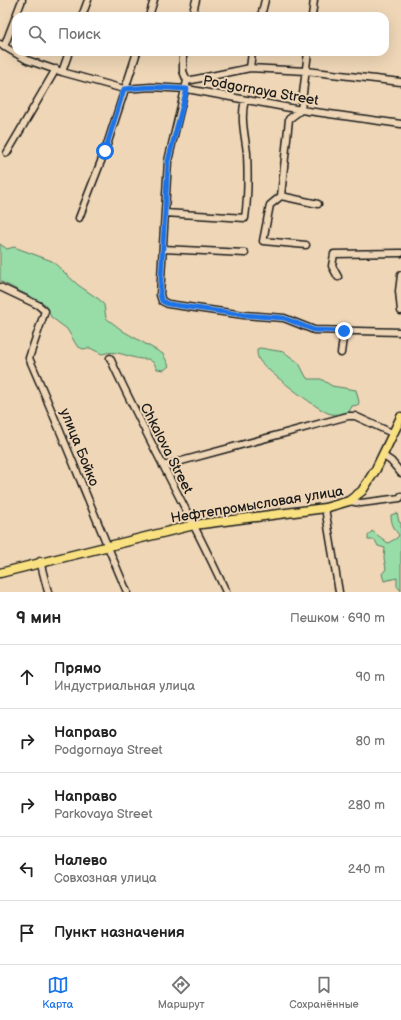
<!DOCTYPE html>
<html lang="ru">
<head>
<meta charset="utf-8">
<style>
  :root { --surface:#fff; --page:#f2f2f2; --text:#222; --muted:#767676; --line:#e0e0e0; --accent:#1a73e8 }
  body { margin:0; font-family:"Balsamiq Sans",sans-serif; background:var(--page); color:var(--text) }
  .stop { position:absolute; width:12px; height:12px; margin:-9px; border:3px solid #1a73e8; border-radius:50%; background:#fff }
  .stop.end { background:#1a73e8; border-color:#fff; box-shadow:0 1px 4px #0008 }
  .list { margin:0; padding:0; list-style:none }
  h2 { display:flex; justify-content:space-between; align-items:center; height:52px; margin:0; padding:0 16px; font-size:17px }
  h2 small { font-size:13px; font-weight:400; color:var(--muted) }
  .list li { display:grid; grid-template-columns:26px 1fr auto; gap:12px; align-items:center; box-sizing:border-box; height:64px; padding:0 16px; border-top:1px solid var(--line) }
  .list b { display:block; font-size:15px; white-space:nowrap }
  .list p { margin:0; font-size:13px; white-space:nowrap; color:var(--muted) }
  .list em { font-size:13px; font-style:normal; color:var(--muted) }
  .icon { flex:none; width:22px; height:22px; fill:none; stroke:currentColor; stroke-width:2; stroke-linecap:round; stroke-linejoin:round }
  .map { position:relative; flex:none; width:401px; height:592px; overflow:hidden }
  .search { position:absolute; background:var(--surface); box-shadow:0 4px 16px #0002; left:12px; right:12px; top:12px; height:44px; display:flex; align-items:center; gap:10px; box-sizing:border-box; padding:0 14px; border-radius:12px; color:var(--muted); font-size:15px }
  .sheet { height:372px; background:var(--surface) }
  nav { display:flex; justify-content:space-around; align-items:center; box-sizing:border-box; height:56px; border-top:1px solid var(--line); background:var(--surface); font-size:11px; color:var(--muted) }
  nav a { display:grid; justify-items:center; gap:2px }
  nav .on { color:var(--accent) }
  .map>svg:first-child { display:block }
  .green { fill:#98dca8; stroke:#5a7c62 }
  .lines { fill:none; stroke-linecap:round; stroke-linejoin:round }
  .minor-casing { stroke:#1c1c1c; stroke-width:9 }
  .major-casing { stroke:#1c1c1c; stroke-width:11 }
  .minor { stroke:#eed6b6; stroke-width:6 }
  .major { stroke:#f9e181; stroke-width:8 }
  .route { stroke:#1a73e8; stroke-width:5 }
  .labels { text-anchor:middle; stroke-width:4; stroke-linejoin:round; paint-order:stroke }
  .street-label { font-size:14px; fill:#1c1c1c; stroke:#eed6b6 }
</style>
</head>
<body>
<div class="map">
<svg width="401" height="592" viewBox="0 0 401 592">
  <rect width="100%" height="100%" fill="#eed6b6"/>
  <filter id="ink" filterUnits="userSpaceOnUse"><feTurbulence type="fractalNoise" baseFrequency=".025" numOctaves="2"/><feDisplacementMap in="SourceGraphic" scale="8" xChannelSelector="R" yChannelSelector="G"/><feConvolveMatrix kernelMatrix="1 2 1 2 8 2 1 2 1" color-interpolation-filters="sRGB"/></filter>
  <g filter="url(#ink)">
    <path class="green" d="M0,244L7,249L14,247L52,261L78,285L100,300L104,305L106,318L123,331L163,354L169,366L164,370L157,369L154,363L148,359C132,361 119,348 102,354L90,348L83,349L77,346L67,329L51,317L45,304L0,281Z
      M260,348L284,352L299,363L306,377L309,379H321L332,386L356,390L359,402L358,405L352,406L349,412C342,413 335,416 328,413C317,409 266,370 260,361C257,357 257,353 257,349Z
      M397,513L399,522L401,523V591L397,586V578L384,581L382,574L386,569L384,558L385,548L378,546L375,540H368V536L372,531L388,543L397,538L399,535C394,529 391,523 391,515Z"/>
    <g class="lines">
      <defs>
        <path id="minor" d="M82,16L88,0
          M149,16L154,0
          M192,16L196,0
          M261,16L265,0
          M312,16L314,0
          M0,44L27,60L62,72L124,89L151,87L187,89L301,110L401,124
          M4,47L22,0
          M183,52V71L187,81L168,161L160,295L162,301L168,304L244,315L284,318L314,330L401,332
          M308,52L301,110L289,119L281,196L318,204
          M250,68L252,52
          M62,72L69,52
          M187,81L250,68L306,71L401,82
          M7,153L56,69
          M281,196L270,205L263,241L306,245
          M165,213L245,218C248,197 248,174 247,153C245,135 240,118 245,100
          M79,218L105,151L137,52
          M163,249L245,253
          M401,275L399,291L401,311
          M338,277L332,266L334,254L401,253
          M0,287L38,305L45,311L29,358C63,436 94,515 127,592
          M341,353L344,331
          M110,358C146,437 190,513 226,592
          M382,455L391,461L401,473
          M163,466L348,416H355L392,433
          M349,501L361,503L400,498L401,496
          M325,508L339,592
          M40,561L48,592"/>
        <path id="major" d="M0,573L194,525L325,508L349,501L362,491L376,469L401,417"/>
      </defs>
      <use href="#minor" class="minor-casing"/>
      <use href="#major" class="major-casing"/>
      <use href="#minor" class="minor"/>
      <use href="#major" class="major"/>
    </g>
  </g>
  <g class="lines" filter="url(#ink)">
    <path class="route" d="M105,151L124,89L151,87L187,89L168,161L160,295L162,301L168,304L244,315L284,318L314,330L344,331"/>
  </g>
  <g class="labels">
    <g class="street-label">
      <text transform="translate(261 90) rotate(10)" y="5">Podgornaya Street</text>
      <text transform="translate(80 447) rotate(68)" y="5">улица Бойко</text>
      <text transform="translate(167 448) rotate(63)" y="5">Chkalova Street</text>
      <text transform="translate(257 504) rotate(-9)" y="5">Нефтепромысловая улица</text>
    </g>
  </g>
</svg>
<div class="stop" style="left:105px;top:151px"></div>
<div class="stop end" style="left:344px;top:331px"></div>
<div class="search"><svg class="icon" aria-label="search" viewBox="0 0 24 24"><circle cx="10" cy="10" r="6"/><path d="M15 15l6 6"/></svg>Поиск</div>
</div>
<section class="sheet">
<h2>9 мин<small>Пешком · 690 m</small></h2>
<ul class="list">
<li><svg class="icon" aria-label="ahead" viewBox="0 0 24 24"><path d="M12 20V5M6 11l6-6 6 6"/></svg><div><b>Прямо</b><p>Индустриальная улица</p></div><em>90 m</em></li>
<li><svg class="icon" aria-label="right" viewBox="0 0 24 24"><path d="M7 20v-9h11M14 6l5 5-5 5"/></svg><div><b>Направо</b><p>Podgornaya Street</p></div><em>80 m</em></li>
<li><svg class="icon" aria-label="right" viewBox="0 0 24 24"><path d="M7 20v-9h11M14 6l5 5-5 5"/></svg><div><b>Направо</b><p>Parkovaya Street</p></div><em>280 m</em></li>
<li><svg class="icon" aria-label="left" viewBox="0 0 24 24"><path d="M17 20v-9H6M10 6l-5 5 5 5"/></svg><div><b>Налево</b><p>Совхозная улица</p></div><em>240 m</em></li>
<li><svg class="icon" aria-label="arrive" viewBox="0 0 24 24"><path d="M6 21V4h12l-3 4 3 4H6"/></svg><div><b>Пункт назначения</b></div></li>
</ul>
</section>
<nav>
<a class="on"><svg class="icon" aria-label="map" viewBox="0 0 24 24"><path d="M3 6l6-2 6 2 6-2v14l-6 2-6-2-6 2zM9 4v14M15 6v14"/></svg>Карта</a>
<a><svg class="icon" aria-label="directions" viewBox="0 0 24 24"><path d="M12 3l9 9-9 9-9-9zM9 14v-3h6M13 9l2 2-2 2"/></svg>Маршрут</a>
<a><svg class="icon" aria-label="saved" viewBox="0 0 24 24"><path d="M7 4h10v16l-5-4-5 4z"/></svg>Сохранённые</a>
</nav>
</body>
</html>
